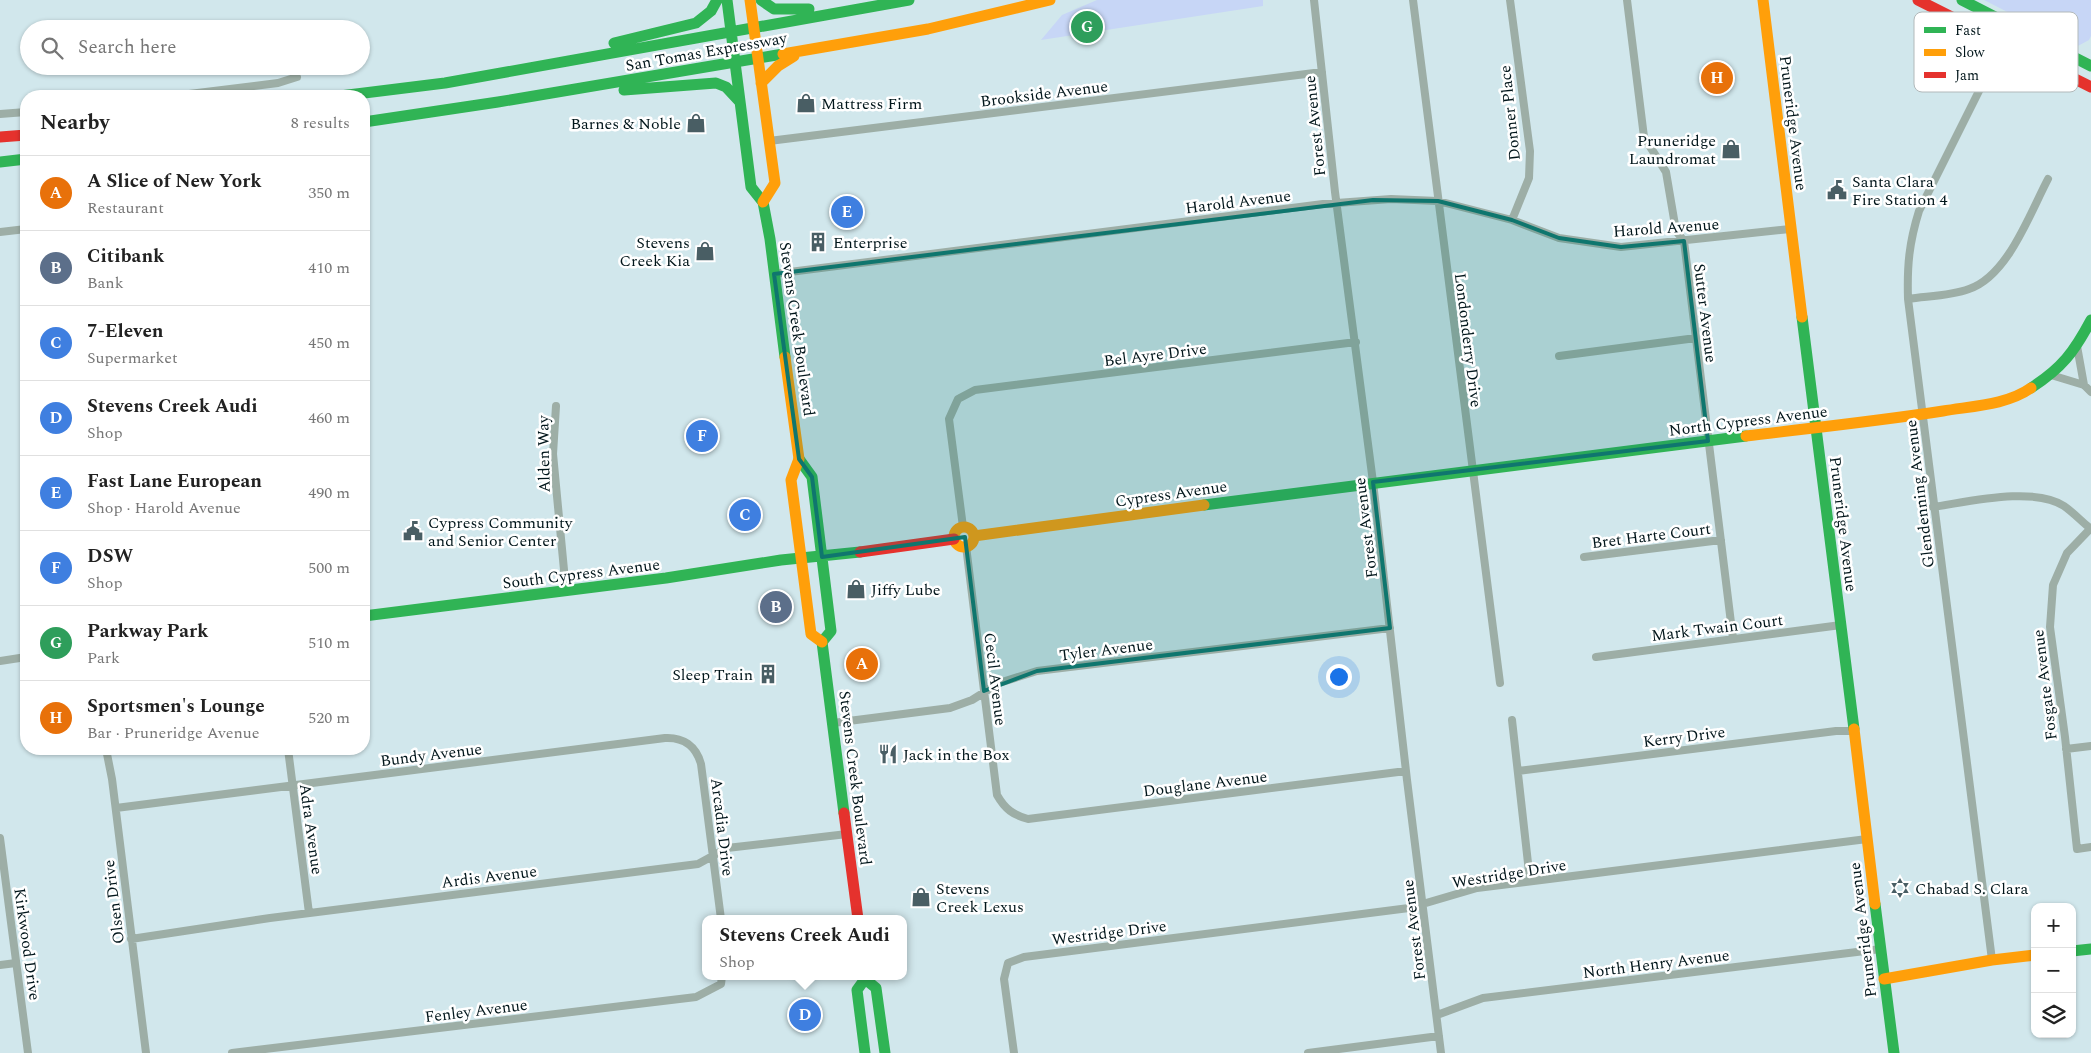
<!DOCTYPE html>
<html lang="en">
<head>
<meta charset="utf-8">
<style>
  :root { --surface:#fff; --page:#f6f6f6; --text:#222; --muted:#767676; --line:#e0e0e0; --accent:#b45309 }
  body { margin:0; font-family:Spectral,serif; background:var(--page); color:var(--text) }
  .controls { position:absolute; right:15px; bottom:15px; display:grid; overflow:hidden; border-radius:10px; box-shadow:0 1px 4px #0004 }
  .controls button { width:45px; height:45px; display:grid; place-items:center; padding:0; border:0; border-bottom:1px solid var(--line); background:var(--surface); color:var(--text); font:25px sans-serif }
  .you { position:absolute; left:1338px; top:676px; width:18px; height:18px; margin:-12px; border:4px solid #fff; border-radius:50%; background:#1a73e8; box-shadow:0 0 0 8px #1a73e833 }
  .badge { display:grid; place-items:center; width:32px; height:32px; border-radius:50%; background:var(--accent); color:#fff; font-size:16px; font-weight:700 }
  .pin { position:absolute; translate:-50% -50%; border:2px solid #fff; box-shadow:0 1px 5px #0006 }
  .popup { position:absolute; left:702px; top:915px; width:205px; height:65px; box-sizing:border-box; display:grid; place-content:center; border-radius:10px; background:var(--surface); filter:drop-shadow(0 1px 4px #0005); font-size:16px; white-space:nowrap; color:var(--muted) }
  .popup b { font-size:19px; color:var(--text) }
  .popup::after { content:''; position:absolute; left:50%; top:100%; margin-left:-10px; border:10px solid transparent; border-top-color:var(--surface) }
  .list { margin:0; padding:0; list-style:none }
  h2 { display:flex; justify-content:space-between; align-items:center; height:65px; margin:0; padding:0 20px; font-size:21px }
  h2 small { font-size:16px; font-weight:400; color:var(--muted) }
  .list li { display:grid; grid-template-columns:32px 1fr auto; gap:15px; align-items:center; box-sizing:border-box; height:75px; padding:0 20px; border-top:1px solid var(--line) }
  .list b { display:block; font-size:19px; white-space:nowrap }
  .list p { margin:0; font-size:16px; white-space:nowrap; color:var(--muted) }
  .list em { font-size:16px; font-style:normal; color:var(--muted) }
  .icon { flex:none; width:28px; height:28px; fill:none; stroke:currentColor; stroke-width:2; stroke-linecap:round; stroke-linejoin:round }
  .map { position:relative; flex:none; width:2091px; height:1053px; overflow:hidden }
  .search { position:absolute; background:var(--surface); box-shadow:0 1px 4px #0004; left:20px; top:20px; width:350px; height:55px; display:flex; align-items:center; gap:12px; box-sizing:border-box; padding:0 18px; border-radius:28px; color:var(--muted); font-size:19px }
  .panel { position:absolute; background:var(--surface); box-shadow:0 1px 4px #0004; left:20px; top:90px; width:350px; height:665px; border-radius:20px }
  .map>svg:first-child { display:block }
  .green { fill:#c7d6f6 }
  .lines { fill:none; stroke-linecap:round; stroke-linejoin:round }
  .street { stroke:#9daea6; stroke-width:8 }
  .fast { stroke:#30b455; stroke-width:11 }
  .slow { stroke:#ff9f0a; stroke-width:11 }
  .jam { stroke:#e5322d; stroke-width:11 }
  .marked { fill:#0f766e; fill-opacity:0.2; stroke:#0f766e; stroke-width:4; stroke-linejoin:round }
  .labels { text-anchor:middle; stroke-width:5; stroke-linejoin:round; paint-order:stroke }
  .street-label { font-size:16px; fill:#00151a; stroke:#fff }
  .poi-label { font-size:16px; fill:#00151a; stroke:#fff; text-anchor:start }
  .key { fill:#fff; stroke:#b2b9ba; stroke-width:1 }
  .key-label { font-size:14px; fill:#00151a }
</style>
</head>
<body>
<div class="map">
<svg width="2091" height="1053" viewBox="0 0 2091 1053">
  <rect width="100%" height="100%" fill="#d1e7ec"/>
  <path class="green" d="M1097,0H1263V6L1041,40L1062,15Z
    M1984,0H2091V36L2089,40L2076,47Z"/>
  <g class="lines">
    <path class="street" d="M1314,0L1335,192L1373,482L1407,780L1441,1053
      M1413,0L1500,683
      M1510,0L1530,151L1529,178L1512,220
      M1627,0L1644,137L1666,172L1676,231L1684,241L1733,639
      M173,96L278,83L297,77
      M0,114L26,112
      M769,141L1322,72
      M0,232L26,229
      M774,274L1323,204L1391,199L1438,201L1512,220L1559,238L1621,247L1790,229
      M1908,299C1928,296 1950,296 1969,289C2008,276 2030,213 2048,179
      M2077,346L2084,385
      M1559,356L1696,338
      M2051,375L2084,385L2091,392
      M556,406L553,454L566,591
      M1933,507C1968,502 2034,486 2064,506C2074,513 2082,522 2091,529
      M963,527L949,419L958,399L975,390L1356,342
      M2090,529L2067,553L2053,585L2050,627L2065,737L2077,849L2091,847
      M966,546L997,795C1005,809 1013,815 1028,819L1406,771
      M1584,557L1721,540
      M1596,657L1841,625
      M0,661L26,657
      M1512,720L1530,881
      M833,723L950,708L972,700L999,683L1037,671L1390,628
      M106,749L112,779L146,1053
      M288,749L309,913
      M2066,749L2091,746
      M1518,771L1836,731H1853
      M116,808L665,738C683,737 696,746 701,764L721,919
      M0,838L28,1053
      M131,939L270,918L698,864L727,848L847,834
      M1992,960L1908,299C1907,266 1909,243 1919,211L2003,43
      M0,965L16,963
      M1437,1015L1483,998L1881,949
      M232,1053L696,997L721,984L722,976
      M1014,1053L1004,979L1008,963L1024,957L1409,908L1477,888L1867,839
      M1308,1053L1439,1036"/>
    <path class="fast" d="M727,0L751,187L763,202L770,239L785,357
      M761,0L774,9H809
      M1962,0L2091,66
      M614,43L696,23L711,11L717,0
      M624,90L716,83L726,87L740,102
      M340,96L445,83L909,0
      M364,122L498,102L783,54
      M0,162L26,159
      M1802,317L1854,729
      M2031,388C2062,368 2074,352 2091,320
      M799,459L812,477L831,631L822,642L844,813
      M1204,505L1746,436
      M364,616L666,578L781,560L860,552
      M1875,904L1894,1053
      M2072,951L2091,949
      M865,976V979L876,988L885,1053
      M865,979L857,990L865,1053"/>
    <path class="slow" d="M750,0L775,183L763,202
      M1763,0L1802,317
      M783,54L928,29L1050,0
      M761,83L778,66L794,56
      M785,357L799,459L791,480L811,634L822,642
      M1746,436C1812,428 1878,421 1943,411C1972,406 2007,405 2031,388
      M954 537a10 10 0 1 1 20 0a10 10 0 1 1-20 0Z
      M974,536L1204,505
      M1854,729L1875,904
      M1884,979L1992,960L2035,955"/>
    <path class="jam" d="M1918,0L2091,87
      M0,137L26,135
      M860,552L954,539
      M844,813L858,919"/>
  </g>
  <path class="marked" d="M1373,200L1438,201L1512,220L1559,238L1621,247L1684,241L1708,441L1373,482L1390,628L1037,671L984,691L965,537L822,557L812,477L799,459L774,274Z"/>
  <defs>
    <symbol id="shop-bare" viewBox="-9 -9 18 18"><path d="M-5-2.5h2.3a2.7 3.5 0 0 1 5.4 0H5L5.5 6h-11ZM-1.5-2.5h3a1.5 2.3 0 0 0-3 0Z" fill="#495e64" stroke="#fff" stroke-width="2.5" paint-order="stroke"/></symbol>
    <symbol id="civic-bare" viewBox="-9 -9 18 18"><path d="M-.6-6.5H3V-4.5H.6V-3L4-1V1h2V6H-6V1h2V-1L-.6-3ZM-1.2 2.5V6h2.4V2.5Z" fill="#495e64" stroke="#fff" stroke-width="2.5" paint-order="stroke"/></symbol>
    <symbol id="building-bare" viewBox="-9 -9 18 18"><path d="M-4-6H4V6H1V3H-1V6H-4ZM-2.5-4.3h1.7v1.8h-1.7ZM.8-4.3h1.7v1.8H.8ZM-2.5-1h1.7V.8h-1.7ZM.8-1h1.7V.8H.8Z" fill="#495e64" stroke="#fff" stroke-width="2.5" paint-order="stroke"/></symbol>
    <symbol id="restaurant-bare" viewBox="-9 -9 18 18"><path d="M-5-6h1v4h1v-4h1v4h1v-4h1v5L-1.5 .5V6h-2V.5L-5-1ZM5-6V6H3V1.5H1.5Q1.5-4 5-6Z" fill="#495e64" stroke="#fff" stroke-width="2.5" paint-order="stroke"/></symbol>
    <symbol id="synagogue-bare" viewBox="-9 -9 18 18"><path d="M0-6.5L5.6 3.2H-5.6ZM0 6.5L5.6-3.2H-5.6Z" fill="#495e64" stroke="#fff" stroke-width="2.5" paint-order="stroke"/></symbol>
  </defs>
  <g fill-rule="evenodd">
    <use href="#shop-bare" x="792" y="89" width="28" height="28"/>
    <use href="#shop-bare" x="682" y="109" width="28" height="28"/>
    <use href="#shop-bare" x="1717" y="135" width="28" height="28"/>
    <use href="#civic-bare" x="1823" y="176" width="28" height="28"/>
    <use href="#building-bare" x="804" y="228" width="28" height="28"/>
    <use href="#shop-bare" x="691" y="237" width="28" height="28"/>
    <use href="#civic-bare" x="399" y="517" width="28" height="28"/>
    <use href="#shop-bare" x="842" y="575" width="28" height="28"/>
    <use href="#building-bare" x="754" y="660" width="28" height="28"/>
    <use href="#restaurant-bare" x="874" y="740" width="28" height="28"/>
    <use href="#synagogue-bare" x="1886" y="874" width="28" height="28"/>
    <use href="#shop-bare" x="907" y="883" width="28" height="28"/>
  </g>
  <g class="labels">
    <g class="street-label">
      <text transform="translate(706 51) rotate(-10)" y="6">San Tomas Expressway</text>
      <text transform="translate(1044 93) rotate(-7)" y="6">Brookside Avenue</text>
      <text transform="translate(1509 113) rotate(-96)" y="6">Donner Place</text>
      <text transform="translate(1794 123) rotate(83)" y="6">Pruneridge Avenue</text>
      <text transform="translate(1314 126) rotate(-96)" y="6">Forest Avenue</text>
      <text transform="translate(1238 201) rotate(-7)" y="6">Harold Avenue</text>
      <text transform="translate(1666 227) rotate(-4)" y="6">Harold Avenue</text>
      <text transform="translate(1706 313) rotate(83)" y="6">Sutter Avenue</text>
      <text transform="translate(798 329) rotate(82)" y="6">Stevens Creek Boulevard</text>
      <text transform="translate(1469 340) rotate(83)" y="6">Londonderry Drive</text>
      <text transform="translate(1155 354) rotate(-7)" y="6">Bel Ayre Drive</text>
      <text transform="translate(1748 420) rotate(-7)" y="6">North Cypress Avenue</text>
      <text transform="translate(543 454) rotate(-91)" y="6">Alden Way</text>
      <text transform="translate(1171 493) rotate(-8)" y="6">Cypress Avenue</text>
      <text transform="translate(1919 494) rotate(-97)" y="6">Glendenning Avenue</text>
      <text transform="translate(1844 524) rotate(83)" y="6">Pruneridge Avenue</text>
      <text transform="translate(1365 528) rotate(-97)" y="6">Forest Avenue</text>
      <text transform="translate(1651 535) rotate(-7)" y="6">Bret Harte Court</text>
      <text transform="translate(581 573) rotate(-7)" y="6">South Cypress Avenue</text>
      <text transform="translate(1717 627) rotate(-7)" y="6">Mark Twain Court</text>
      <text transform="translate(1106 649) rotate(-7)" y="6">Tyler Avenue</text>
      <text transform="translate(996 679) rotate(83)" y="6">Cecil Avenue</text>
      <text transform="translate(2044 685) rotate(-97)" y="6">Fosgate Avenue</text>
      <text transform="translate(1684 736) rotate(-7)" y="6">Kerry Drive</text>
      <text transform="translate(431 754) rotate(-7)" y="6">Bundy Avenue</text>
      <text transform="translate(856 778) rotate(83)" y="6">Stevens Creek Boulevard</text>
      <text transform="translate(1205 783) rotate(-7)" y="6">Douglane Avenue</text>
      <text transform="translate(723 827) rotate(83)" y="6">Arcadia Drive</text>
      <text transform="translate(312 829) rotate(82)" y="6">Adra Avenue</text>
      <text transform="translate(1509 873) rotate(-9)" y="6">Westridge Drive</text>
      <text transform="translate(489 876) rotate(-7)" y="6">Ardis Avenue</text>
      <text transform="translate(113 902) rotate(-97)" y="6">Olsen Drive</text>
      <text transform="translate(1413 930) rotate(-97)" y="6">Forest Avenue</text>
      <text transform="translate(1862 930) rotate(-97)" y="6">Pruneridge Avenue</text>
      <text transform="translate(1109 932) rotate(-7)" y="6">Westridge Drive</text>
      <text transform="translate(28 944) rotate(82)" y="6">Kirkwood Drive</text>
      <text transform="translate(1656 963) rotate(-7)" y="6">North Henry Avenue</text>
      <text transform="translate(476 1010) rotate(-7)" y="6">Fenley Avenue</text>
    </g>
    <g class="poi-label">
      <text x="821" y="109">Mattress Firm</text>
      <text x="681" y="129" text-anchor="end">Barnes &amp; Noble</text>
      <text x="1716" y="146" text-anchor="end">Pruneridge<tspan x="1716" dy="18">Laundromat</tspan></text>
      <text x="1852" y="187">Santa Clara<tspan x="1852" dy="18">Fire Station 4</tspan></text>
      <text x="690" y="248" text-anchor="end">Stevens<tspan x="690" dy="18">Creek Kia</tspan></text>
      <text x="833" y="248">Enterprise</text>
      <text x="428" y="528">Cypress Community<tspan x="428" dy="18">and Senior Center</tspan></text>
      <text x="871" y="595">Jiffy Lube</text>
      <text x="753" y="680" text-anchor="end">Sleep Train</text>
      <text x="903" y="760">Jack in the Box</text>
      <text x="936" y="894">Stevens<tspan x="936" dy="18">Creek Lexus</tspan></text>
      <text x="1915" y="894">Chabad S. Clara</text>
    </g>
  </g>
  <rect x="1914" y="12" width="164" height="80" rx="8" class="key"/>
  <rect x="1924" y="27" width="22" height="6" fill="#30b455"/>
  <rect x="1924" y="49" width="22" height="7" fill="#ff9f0a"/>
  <rect x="1924" y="72" width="22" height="6" fill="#e5322d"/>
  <g class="key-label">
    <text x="1955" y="35">Fast</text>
    <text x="1955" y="57">Slow</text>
    <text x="1955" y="80">Jam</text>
  </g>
</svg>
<div class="controls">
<button>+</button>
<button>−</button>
<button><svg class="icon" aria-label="layers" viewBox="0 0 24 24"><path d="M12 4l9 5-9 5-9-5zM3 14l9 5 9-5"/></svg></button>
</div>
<div class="you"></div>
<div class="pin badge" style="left:862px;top:664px;background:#e8710a">A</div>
<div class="pin badge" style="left:776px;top:607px;background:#5c6f8a">B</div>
<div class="pin badge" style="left:745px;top:515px;background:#3f7fe0">C</div>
<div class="pin badge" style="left:805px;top:1015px;background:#3f7fe0">D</div>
<div class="popup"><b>Stevens Creek Audi</b>Shop</div>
<div class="pin badge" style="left:847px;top:212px;background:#3f7fe0">E</div>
<div class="pin badge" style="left:702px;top:436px;background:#3f7fe0">F</div>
<div class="pin badge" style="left:1087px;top:27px;background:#2e9e5b">G</div>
<div class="pin badge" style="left:1717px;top:78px;background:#e8710a">H</div>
<div class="search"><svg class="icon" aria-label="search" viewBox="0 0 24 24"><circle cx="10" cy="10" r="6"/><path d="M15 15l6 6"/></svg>Search here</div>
<section class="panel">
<h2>Nearby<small>8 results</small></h2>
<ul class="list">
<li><span class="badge" style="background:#e8710a">A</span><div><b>A Slice of New York</b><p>Restaurant</p></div><em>350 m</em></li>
<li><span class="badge" style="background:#5c6f8a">B</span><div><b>Citibank</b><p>Bank</p></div><em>410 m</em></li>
<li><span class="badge" style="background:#3f7fe0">C</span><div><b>7-Eleven</b><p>Supermarket</p></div><em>450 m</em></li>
<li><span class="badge" style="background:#3f7fe0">D</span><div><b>Stevens Creek Audi</b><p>Shop</p></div><em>460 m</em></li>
<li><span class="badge" style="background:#3f7fe0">E</span><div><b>Fast Lane European</b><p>Shop · Harold Avenue</p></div><em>490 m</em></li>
<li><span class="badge" style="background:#3f7fe0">F</span><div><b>DSW</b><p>Shop</p></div><em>500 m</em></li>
<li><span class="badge" style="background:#2e9e5b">G</span><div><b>Parkway Park</b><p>Park</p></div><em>510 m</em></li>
<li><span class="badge" style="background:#e8710a">H</span><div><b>Sportsmen's Lounge</b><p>Bar · Pruneridge Avenue</p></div><em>520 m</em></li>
</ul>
</section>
</div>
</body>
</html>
